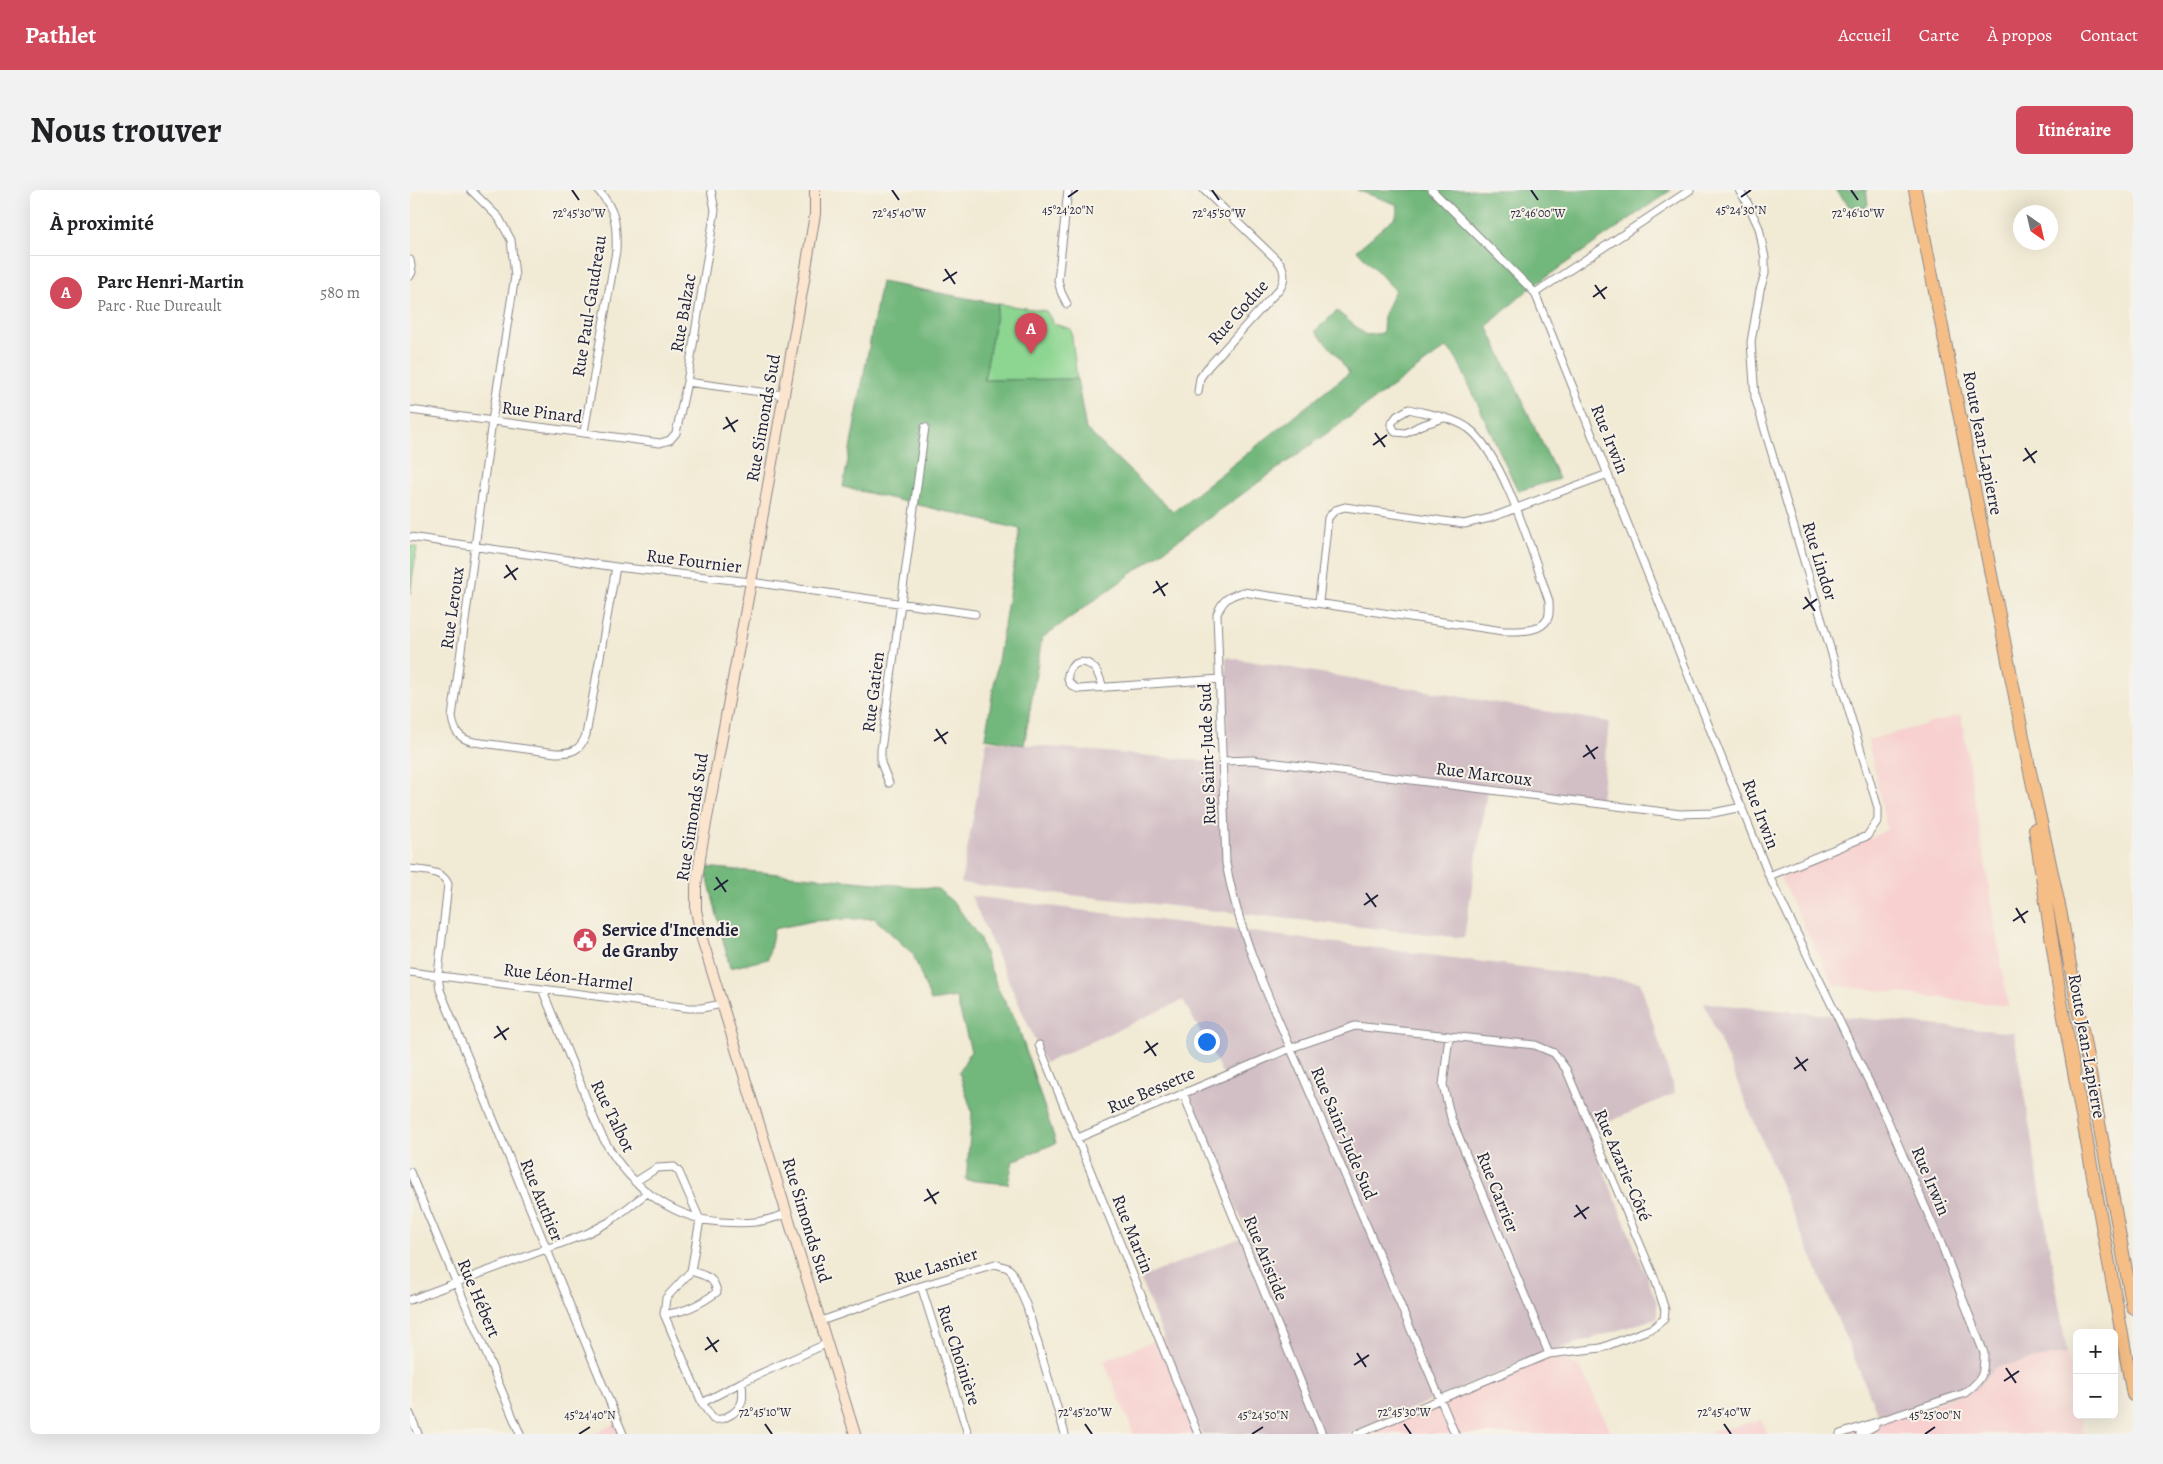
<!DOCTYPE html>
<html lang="fr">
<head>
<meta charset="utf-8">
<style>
  :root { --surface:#fff; --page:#f2f2f2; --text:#202124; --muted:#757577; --line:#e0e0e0; --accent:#d1495b }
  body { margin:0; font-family:Alegreya,serif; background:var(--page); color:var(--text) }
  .controls { position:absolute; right:15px; bottom:15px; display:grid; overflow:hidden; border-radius:8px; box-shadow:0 5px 20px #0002 }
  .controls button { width:45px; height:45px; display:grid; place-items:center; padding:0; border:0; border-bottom:1px solid var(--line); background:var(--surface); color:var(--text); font:25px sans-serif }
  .compass { position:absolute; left:1603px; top:15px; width:45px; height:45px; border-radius:50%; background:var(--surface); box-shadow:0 5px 20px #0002; rotate:146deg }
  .you { position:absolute; left:796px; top:851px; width:18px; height:18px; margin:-12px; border:4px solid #fff; border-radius:50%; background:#1a73e8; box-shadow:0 0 0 8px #1a73e833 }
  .badge { display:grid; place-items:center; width:32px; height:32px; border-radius:50%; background:var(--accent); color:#fff; font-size:16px; font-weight:700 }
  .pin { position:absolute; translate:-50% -41px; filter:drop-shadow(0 1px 2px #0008) }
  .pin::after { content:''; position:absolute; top:26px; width:18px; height:15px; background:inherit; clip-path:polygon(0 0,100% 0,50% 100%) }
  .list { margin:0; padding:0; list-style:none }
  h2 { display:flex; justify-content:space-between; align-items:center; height:65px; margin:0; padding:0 20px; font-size:21px }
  h2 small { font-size:16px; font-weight:400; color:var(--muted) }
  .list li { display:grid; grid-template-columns:32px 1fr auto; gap:15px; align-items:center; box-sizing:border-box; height:75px; padding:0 20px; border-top:1px solid var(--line) }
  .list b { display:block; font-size:19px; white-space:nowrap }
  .list p { margin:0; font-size:16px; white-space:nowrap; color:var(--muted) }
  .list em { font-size:16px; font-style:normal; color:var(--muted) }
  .map { position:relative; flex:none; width:1723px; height:1244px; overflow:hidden; border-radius:8px }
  header { display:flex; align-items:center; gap:30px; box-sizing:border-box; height:70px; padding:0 25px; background:var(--accent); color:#fff }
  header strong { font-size:24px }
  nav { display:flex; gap:28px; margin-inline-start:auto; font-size:18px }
  .intro { display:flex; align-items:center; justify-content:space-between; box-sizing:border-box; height:120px; padding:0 30px }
  h1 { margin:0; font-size:35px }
  .button { padding:12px 22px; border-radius:8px; background:var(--accent); color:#fff; font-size:18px; font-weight:700 }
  main { display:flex; gap:30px; padding:0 30px }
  aside { flex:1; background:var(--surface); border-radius:8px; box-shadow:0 5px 20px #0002 }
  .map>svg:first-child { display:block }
  .built { fill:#f7d0cf }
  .industrial { fill:#d2bec5 }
  .green { fill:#8dd691; stroke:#587c66 }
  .forest { fill:#72b77b; stroke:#4a6c5b }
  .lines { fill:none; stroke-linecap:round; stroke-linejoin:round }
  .street-casing { stroke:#8a8688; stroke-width:9 }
  .secondary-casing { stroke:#8a8688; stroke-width:12 }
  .highway-casing { stroke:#8a8688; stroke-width:14 }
  .street { stroke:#fff; stroke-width:7 }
  .secondary { stroke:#fbe5cf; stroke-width:10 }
  .highway { stroke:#f6be87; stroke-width:12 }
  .ticks { fill:none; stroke:#22223b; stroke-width:2 }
  .labels { text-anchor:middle; stroke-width:4; stroke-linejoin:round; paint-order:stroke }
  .street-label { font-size:18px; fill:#22223b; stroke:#f7f3e8 }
  .poi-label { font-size:18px; font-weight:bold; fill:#22223b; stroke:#f7f3e8; text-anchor:start }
  .ticks-label { font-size:12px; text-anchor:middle; fill:#22223b; stroke:#f7f3e8; stroke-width:4; stroke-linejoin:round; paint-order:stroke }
</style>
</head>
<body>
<header>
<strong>Pathlet</strong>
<nav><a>Accueil</a><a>Carte</a><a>À propos</a><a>Contact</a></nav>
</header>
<div class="intro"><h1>Nous trouver</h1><a class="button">Itinéraire</a></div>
<main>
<aside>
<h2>À proximité<small></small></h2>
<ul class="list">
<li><span class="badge">A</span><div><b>Parc Henri-Martin</b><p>Parc · Rue Dureault</p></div><em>580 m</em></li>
</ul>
</aside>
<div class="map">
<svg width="1723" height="1244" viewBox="0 0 1723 1244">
  <rect width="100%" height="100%" fill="#f7f3e8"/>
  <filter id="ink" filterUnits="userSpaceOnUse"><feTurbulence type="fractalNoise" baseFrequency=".02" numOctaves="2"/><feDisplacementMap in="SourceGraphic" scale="10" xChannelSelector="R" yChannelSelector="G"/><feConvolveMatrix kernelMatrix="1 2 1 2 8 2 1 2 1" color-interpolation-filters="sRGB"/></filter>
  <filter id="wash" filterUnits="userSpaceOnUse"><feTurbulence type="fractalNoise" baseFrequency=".0096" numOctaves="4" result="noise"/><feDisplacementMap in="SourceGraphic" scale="20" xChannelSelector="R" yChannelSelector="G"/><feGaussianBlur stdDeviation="1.12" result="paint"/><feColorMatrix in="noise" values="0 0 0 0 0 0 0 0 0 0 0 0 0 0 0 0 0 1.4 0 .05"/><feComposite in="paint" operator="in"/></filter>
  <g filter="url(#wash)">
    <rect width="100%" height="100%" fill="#f1ead4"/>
    <path class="built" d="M1551,525L1598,816L1424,795L1370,688L1477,640L1458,550Z
      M753,1147L791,1244H724L694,1171Z
      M1657,1163L1667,1211V1225H1670L1674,1244H1430L1565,1201L1586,1177Z
      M1139,1164L1170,1177L1202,1244H947Z
      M1351,1230L1358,1244H1292Z
      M208,1232L213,1244H185Z"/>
    <path class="industrial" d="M816,467L1199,532L1191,610L1078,595L1054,748L551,693L577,551L817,573Z
      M561,706L1230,792L1265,903L1178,941L1247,1113V1128L1148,1159L939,1244H792L730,1088L838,1045L779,903L814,886L773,810L635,873Z
      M1294,813L1604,843L1657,1163L1586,1177L1565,1201L1469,1227Z"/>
    <path class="green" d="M588,114L636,121L644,134L661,139L667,189L574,190Z
      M0,356L7,357L0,404Z"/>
    <path class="forest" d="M947,0H1261L1119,99L1077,136L1149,289L1108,301L1047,169L1037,157L632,448L614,555L575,548L610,339L433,297L471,92L588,114L574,190L667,189L676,239L763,322L939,183L927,165L905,141L927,121L956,145L973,143L974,124L985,100L947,60L986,26L988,15Z
      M1426,0H1456L1458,14L1454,19L1439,16Z
      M295,677L528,699L545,714L569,747L588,799L608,836L646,953L603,971L598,994L556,990L562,922L549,882L561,861L546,807L521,811L503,764L464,728L403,731L364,739L358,769L320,778Z"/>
  </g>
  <g filter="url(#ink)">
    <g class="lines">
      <defs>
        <path id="street" d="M61,0L89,28L101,50L105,86L82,231L42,527C44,542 50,549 64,552L146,563C162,563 170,561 176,545L206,377
          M1022,0L1125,103L1359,686L1478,931L1532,1056L1574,1163C1574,1185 1573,1189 1555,1203L1430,1244
          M1329,0L1337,12L1349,38L1355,68V84L1350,100L1341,152L1345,207L1468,618V630L1457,646L1359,686
          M0,70L2,82L0,86
          M1125,103L1280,0
          M657,114L651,102L648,90L658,0
          M277,192L373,205
          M788,202L790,188L798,177L871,97C875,88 875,82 870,73L794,0
          M0,220L250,253L260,250L266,243L277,192L305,20L301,0
          M1034,228L1009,236L996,243L985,242L981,234L987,226L999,219C1018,224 1042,227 1058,238C1094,264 1124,369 1139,411C1139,416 1140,423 1138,428C1131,443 1108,441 1093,441L833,402C819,406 813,409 807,424L816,673C830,752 869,830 900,903C949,1017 997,1130 1045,1244
          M174,242L206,61C207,35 206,20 188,0
          M0,347L206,377L341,392L565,424
          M909,412L918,328L925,320L935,317L1054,334L1080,328L1198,284
          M693,498C691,492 689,484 685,479C666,458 644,492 669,499L810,489
          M812,571L843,570L1270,624L1303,623L1332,617
          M479,593L471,573V560L515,237
          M0,679C14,681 32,680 38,694L28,785L30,800L213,1244
          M0,782L279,818H292L312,814
          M132,799C145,831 158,863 171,895C177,911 183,928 191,944C215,991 257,1028 311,1032C339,1034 352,1033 378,1023
          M1039,846L1033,895L1041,928L1139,1164
          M629,855L788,1244
          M773,903L912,1244
          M668,948L881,858L945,836L1125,855L1144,863L1156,879L1246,1092L1255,1120L1254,1129L1243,1138L1191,1158L1139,1164L947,1244
          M0,982L110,1244
          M225,992L247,978L264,977L269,982L290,1030L281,1081L256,1108L254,1124L292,1213L332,1192L418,1153
          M511,1096L558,1244
          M0,1110L176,1044L199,1032L237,1003
          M254,1124C274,1123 291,1114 307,1102C304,1086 295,1086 281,1081
          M411,1131L511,1096L585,1074L598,1078L602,1082L617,1117L655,1244
          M292,1213L303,1229C312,1230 315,1228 322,1224C335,1215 333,1206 332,1192
          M0,1224L8,1244
          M1450,1244L1465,1236"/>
        <path id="secondary" d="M405,0V24L393,96L341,392L292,655L286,696V720L292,749L445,1244"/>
        <path id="highway" d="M1505,0L1619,577L1650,720L1723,1118
          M1625,639L1650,805L1723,1205"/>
      </defs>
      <use href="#street" class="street-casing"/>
      <use href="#secondary" class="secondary-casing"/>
      <use href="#highway" class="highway-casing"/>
      <use href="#street" class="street"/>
      <use href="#secondary" class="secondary"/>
      <use href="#highway" class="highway"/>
    </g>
  </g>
  <path class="ticks" d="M162,0L169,10M482,0L489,10M802,0L809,10M1121,0L1128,10M1441,0L1448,10M658,7L668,0M1331,7L1341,0M535,79L545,94M533,91L547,82M1185,95L1195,109M1183,107L1197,97M316,227L325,242M313,239L328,230M965,243L975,257M963,255L977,245M1615,258L1625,273M1613,271L1627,261M96,375L106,390M94,388L108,378M746,391L755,406M743,403L758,393M1395,407L1405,421M1393,419L1407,409M526,539L536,554M524,551L538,542M1176,555L1185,569M1173,567L1188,557M306,687L316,702M304,700L318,690M956,703L966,717M954,715L968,705M1606,718L1615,733M1603,731L1618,721M87,836L96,850M84,848L99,838M736,851L746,866M734,863L748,853M1386,867L1396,881M1384,879L1398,869M517,999L526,1014M514,1011L529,1002M1166,1015L1176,1029M1164,1027L1179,1017M297,1147L307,1162M295,1160L309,1150M947,1163L956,1177M944,1175L959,1165M1596,1178L1606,1193M1594,1191L1609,1181M355,1234L362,1244M675,1234L682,1244M994,1234L1001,1244M1314,1234L1321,1244M169,1244L180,1237M842,1244L853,1237M1515,1244L1525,1237"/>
  <defs>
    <symbol id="civic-disc" viewBox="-11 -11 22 22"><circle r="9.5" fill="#d1495b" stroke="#f7f3e8"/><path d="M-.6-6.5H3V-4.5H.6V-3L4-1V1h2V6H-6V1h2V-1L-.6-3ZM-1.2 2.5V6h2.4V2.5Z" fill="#fff"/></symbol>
  </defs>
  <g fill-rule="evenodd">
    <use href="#civic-disc" x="161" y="736" width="28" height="28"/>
  </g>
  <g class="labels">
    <g class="street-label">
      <text transform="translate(179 116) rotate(-81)" y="6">Rue Paul-Gaudreau</text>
      <text transform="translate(828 122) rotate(-48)" y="6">Rue Godue</text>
      <text transform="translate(273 123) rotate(-80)" y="6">Rue Balzac</text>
      <text transform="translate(132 222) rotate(7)" y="6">Rue Pinard</text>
      <text transform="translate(353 228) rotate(-80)" y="6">Rue Simonds Sud</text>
      <text transform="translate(1200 249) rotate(68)" y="6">Rue Irwin</text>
      <text transform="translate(1573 253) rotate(79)" y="6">Route Jean-Lapierre</text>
      <text transform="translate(284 371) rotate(7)" y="6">Rue Fournier</text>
      <text transform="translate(1410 371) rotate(73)" y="6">Rue Lindor</text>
      <text transform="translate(42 418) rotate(-82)" y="6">Rue Leroux</text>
      <text transform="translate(463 502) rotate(-83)" y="6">Rue Gatien</text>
      <text transform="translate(797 564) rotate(-92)" y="6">Rue Saint-Jude Sud</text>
      <text transform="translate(1074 584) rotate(7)" y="6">Rue Marcoux</text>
      <text transform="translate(1351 624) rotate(69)" y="6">Rue Irwin</text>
      <text transform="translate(282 627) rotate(-81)" y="6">Rue Simonds Sud</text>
      <text transform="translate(158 787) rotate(7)" y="6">Rue Léon-Harmel</text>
      <text transform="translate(1677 856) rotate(80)" y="6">Route Jean-Lapierre</text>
      <text transform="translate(741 900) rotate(-23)" y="6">Rue Bessette</text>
      <text transform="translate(203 926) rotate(64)" y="6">Rue Talbot</text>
      <text transform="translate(934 943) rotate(67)" y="6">Rue Saint-Jude Sud</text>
      <text transform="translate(1213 975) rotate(67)" y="6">Rue Azarie-Côté</text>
      <text transform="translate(1521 991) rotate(67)" y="6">Rue Irwin</text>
      <text transform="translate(1088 1002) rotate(68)" y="6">Rue Carrier</text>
      <text transform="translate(132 1010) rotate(68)" y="6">Rue Authier</text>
      <text transform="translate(397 1030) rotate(73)" y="6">Rue Simonds Sud</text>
      <text transform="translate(723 1044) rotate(68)" y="6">Rue Martin</text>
      <text transform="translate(856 1068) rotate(68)" y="6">Rue Aristide</text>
      <text transform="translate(526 1076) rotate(-18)" y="6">Rue Lasnier</text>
      <text transform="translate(69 1108) rotate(67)" y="6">Rue Hébert</text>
      <text transform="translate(549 1165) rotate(72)" y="6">Rue Choinière</text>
    </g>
    <g class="poi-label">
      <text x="192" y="746">Service d'Incendie<tspan x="192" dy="21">de Granby</tspan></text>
    </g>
  </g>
  <g class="ticks-label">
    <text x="658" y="24">45°24'20"N</text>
    <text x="1331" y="24">45°24'30"N</text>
    <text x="1128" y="27">72°46'00"W</text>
    <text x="1448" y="27">72°46'10"W</text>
    <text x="169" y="27">72°45'30"W</text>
    <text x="489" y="27">72°45'40"W</text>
    <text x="809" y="27">72°45'50"W</text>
    <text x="355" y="1226">72°45'10"W</text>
    <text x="675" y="1226">72°45'20"W</text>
    <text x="994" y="1226">72°45'30"W</text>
    <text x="1314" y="1226">72°45'40"W</text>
    <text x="180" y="1229">45°24'40"N</text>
    <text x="853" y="1229">45°24'50"N</text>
    <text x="1525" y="1229">45°25'00"N</text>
  </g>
</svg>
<div class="controls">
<button>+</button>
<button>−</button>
</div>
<svg class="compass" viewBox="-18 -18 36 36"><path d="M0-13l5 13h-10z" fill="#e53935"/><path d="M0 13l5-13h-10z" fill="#757577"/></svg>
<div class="you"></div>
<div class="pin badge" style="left:621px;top:164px">A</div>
</div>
</main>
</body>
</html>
